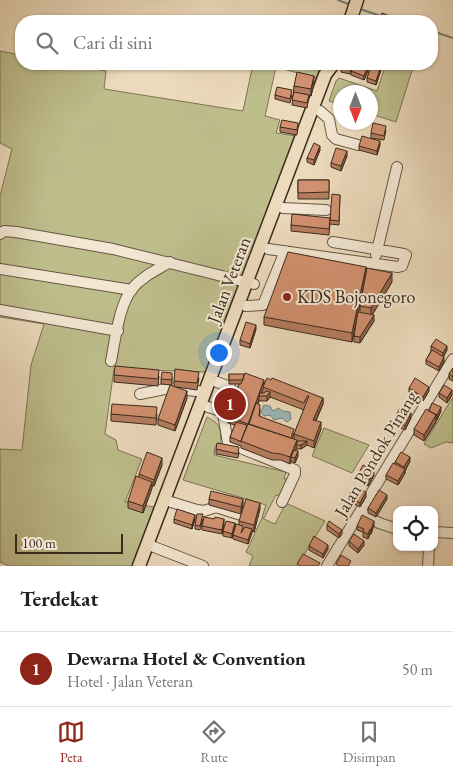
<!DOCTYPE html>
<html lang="id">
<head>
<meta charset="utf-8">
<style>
  :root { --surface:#fff; --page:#f2f2f2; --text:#222; --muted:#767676; --line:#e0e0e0; --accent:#8f2418 }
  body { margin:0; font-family:"EB Garamond",serif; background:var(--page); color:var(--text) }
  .controls { position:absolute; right:15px; bottom:15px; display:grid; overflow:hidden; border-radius:10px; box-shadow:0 1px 4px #0004 }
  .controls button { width:45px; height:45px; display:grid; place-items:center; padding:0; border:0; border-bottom:1px solid var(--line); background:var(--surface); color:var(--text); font:25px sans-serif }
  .compass { position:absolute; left:333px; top:85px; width:45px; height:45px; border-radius:50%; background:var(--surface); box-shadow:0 1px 4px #0004; rotate:180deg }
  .scale { position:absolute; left:15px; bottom:12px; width:108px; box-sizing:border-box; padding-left:5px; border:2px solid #3b2b1c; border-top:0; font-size:14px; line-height:18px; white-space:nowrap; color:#3b2b1c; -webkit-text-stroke:4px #f3e7d3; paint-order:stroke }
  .you { position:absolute; left:218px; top:352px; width:18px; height:18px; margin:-12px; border:4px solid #fff; border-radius:50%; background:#1a73e8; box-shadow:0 0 0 8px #1a73e833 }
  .badge { display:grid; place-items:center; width:32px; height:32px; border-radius:50%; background:var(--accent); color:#fff; font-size:16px; font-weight:700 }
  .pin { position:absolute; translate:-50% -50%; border:2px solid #fff; box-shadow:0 1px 5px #0006 }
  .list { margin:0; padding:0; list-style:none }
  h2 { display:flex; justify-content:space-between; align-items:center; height:65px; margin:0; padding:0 20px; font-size:21px }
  h2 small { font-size:16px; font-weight:400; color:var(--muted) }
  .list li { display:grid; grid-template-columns:32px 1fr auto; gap:15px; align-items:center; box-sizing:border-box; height:75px; padding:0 20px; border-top:1px solid var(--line) }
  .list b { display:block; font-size:19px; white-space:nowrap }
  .list p { margin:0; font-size:16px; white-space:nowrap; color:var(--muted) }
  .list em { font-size:16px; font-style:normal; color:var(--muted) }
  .icon { flex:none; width:28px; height:28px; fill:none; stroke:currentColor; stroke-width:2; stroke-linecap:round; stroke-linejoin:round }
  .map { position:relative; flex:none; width:453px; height:566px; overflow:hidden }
  .search { position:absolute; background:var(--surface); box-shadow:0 1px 4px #0004; left:15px; right:15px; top:15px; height:55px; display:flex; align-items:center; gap:12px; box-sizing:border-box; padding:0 18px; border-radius:20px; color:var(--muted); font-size:19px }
  .sheet { height:140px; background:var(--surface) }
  nav { display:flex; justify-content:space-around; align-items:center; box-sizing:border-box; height:70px; border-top:1px solid var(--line); background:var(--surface); font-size:14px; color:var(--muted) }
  nav a { display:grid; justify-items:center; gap:2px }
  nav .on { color:var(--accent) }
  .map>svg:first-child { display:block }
  .green { fill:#bebd8c; stroke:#7c7454 }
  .water { fill:#9bb9b9; stroke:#75807a }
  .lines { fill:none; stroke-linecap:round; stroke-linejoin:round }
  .stream { stroke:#75807a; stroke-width:2 }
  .minor-casing { stroke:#675744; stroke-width:12 }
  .major-casing { stroke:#3b2b1c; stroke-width:15 }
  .minor { stroke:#f3e7d3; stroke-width:10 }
  .major { stroke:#ecdabc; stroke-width:12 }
  .wall { fill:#b47c5f; stroke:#3b2b1c; fill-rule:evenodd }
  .shaded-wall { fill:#92654e; stroke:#3b2b1c }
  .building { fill:#d1906f; stroke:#3b2b1c }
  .poi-dot { fill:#8f2418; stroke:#f3e7d3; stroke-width:2 }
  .labels { text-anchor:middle; stroke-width:4; stroke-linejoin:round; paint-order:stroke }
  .street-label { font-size:18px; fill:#3b2b1c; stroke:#f3e7d3 }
  .poi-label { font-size:18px; fill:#3b2b1c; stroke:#f3e7d3; text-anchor:start }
</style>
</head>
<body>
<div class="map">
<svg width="453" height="566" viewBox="0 0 453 566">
  <rect width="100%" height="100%" fill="#ecdabc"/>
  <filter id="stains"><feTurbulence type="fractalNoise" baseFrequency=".004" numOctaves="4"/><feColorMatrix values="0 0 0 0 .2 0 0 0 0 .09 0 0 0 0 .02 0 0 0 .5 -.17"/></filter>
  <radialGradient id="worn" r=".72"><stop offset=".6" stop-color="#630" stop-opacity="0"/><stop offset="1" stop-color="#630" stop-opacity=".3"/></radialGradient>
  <path class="green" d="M0,51L21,55V64H68L106,71L104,89L243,111L253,64H315L321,66L316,78L276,67L265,116L280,120L276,133L296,136L206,372L114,369L105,434L116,440L118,450L142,459L125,502L154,507L132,566H9L0,562V449L22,450L31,365L44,324L0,317V196L12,149L0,143Z
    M386,64H414L396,122L371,114L370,92H340V104L329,101L336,81L339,78L377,91Z
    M453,397V443L446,442L431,448L424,444Z
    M207,417C223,425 220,430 221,446H215L214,455L286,472L284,479H288L279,496L276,495L264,518L262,517L266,505L183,480Z
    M324,428L369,445L352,473L312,456Z
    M286,503L325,521L297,566H249L253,556L246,552L262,518L275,524Z"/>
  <path class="water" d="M264,405L270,406L273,411L279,408L282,411L290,412L291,419L287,422L282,418L274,420L270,415L264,416L261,412Z"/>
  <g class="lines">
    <path class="stream" d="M338,0L351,5
      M360,9L381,16
      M432,31L453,38"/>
    <defs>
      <path id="minor" d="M320,111L329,119L332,135L336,139L358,145
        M283,208L326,210
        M0,234L4,231L16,232L113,249L254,284
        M268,249L398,267L402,266L406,255L404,254L333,242
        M376,255L397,167
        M0,269L132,290
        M246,306L263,305L285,251
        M0,310L118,331
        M111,361C115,341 119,305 132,289C141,277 157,270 170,262
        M217,382L230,387L221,411
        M140,394L170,388L205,392
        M208,407L221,411L223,414L228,443L295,470V474L282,502
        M171,502L197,510L204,511L216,507L241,515
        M360,512L379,523L397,529
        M434,532L453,533
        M154,547L203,566
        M327,566L453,359
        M428,566L429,547"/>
      <path id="major" d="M350,21L357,0
        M139,566L325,75L333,64"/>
    </defs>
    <use href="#minor" class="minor-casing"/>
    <use href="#major" class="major-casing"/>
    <use href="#minor" class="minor"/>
    <use href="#major" class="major"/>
  </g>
  <path class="wall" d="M342,64H352L350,74L341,72Z
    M370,64V66L364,80L351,75V71Z
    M371,64H384L382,68L381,67V70L376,85L367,82V78L372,64Z
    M314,83L311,96L309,95L307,108L292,105L294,86Z
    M275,95H292L290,103L275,99Z
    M280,127H298L297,135L280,132Z
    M386,130L384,140L371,138V133Z
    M380,145L377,155L359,150V146Z
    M320,150L314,165L307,162V158Z
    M347,156L341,171L331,167V163Z
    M298,180H329V199H298Z
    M340,195L339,225L330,224L329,235L291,231V225L330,218Z
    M366,274L392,282L372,315L374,321L360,343L354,342V336L360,312V306L363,291L352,342L264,325V317Z
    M256,329L250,348L240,345V340Z
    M431,346L447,350L443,357L444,362L439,371L426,364V360L431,351Z
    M453,368V381L449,379V374Z
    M229,374L264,386L323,398V404L316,421L321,429L314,448L307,445L301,449H296L295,450L298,456L295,463L291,461L290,464L281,460H272L241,448V446L230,442V437L235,425L228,423V416L230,411L224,409V404L235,395L239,384H229ZM270,397L304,410L294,434V439H292L294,434L260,417V409L258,404L259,400V401H267Z
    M114,375L159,376L158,386L114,382Z
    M172,377V385L161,384V379Z
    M199,378L197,390L176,387L187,398L175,431L158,425V419L174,387V381Z
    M409,388L429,391L423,401L409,392Z
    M439,393L452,395L447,403L439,397Z
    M429,411H441L437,420L436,419V422L424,441L414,435V429Z
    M111,414H157L156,425L111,421Z
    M411,418L405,430L394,425V420Z
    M216,449L239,452L238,458L216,454Z
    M410,461L405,471V473L398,485L386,479V475L395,464V462Z
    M162,465L154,486H152V488L143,513L128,508V501L139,477V474Z
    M374,475L368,486L357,480V476Z
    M348,496L366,497L360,507L348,501Z
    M209,499L243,506L241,514L209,505Z
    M387,499L376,517L368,513V508Z
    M260,509L254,532L252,531L248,544L233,539V535L239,525V521Z
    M174,519H195L192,529L174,523Z
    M203,519L200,530L195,529V525Z
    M214,519L224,524L222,534L202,530V526Z
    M235,523L232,538L223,536V531Z
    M327,525L342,534L339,538L327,530Z
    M374,525L371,534H370L368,539L363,537V532L357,530V526Z
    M349,541L364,545L358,553L349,546Z
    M309,546L328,549L323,558L309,550Z"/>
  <path class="shaded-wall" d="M369,64H370V66L364,80V76Z
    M381,66V70L376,85V81Z
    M314,76V83L311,96V89Z
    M380,141V145L377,155V151Z
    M320,146V150L314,165V160Z
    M347,151V156L341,171V166Z
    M366,267V275L352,342V333Z
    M392,273V282L371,317V308Z
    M374,315V321L360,343V337Z
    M256,325V329L250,348V344Z
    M447,346V350L443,358V353Z
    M444,357V362L439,371V367Z
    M264,380V387L260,396H259V400L249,426L248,424Z
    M429,387V391L423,401V397Z
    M452,390V395L447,403V398Z
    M187,391V398L175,431V425Z
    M270,392V397L267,401V396Z
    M323,398V404L313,426V420Z
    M441,407V411L437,420V415Z
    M411,413V418L405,430V426Z
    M436,415V422L424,441V435Z
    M321,422V429L314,448V441Z
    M297,440L296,449L293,458L291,457L290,464V457Z
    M307,441V445L301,449V445Z
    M298,451V456L295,463V458Z
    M410,457V461L405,471V473L398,485V481L404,469V467Z
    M162,458V465L154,486V480Z
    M374,471V475L368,486V482Z
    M152,482V488L143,513V506Z
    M366,492V497L360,507V503Z
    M387,495V499L376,517V513Z
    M243,499V506L241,514V507Z
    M260,503V509L254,532V525Z
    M195,515V519L192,529V525Z
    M224,519V524L222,534V530Z
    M374,521V525L371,534V530Z
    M235,523V527L232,538V534Z
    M252,529V533L248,544V540Z
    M370,529V534L368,539V534Z
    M342,530V534L339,538V534Z
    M364,541V545L358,553V549Z
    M328,545V549L323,558V554Z"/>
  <path class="building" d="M382,13L397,19L396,21H378Z
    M319,18L329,21H318Z
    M432,37L435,38L433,46H432Z
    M342,64H351L350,69L341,68Z
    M354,64H369L364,76L351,71Z
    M372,64H376L381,66L376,81L367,78Z
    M297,72L314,76L311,89L294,86Z
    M277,87L292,90L290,99L275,95Z
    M294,92L309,95L307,103L292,100Z
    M282,120L298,123L297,130L280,127Z
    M373,123L386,126L384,136L371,133Z
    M362,136L380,141L377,151L359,146Z
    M314,143L320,146L314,160L307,158Z
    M336,148L347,151L341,166L331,163Z
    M298,180H329V192L298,193Z
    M332,194L340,195L339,221L330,220Z
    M292,214L330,218L329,229L291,225Z
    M288,252L366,267L352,333L264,317Z
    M367,268L392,273L371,308L360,306Z
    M358,312L374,315L360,337L354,336Z
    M246,322L256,325L250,344L240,340Z
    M436,339L447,346L443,353L431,346Z
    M432,350L444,357L439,367L426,360Z
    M115,366L159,370L158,379L114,375Z
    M453,368V377L449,374Z
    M175,369L199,372L197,383L174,381Z
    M162,372L172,373V380L161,379Z
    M245,373L264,380L248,424L297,440L290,457L281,454L272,453L241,441L248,424L228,416L239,384H241Z
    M229,374H244L243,380H229Z
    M267,378L271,380L272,378L323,398L313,420L321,422L314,441L294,434L309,396H307L304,403L263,387Z
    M415,378L429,387L423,397L409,388Z
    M170,385L187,391L175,425L158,419Z
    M444,385L452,390L447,398L439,393Z
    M266,391L270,392L267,396H259L260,393H264Z
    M228,392L235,395L231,407L224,404Z
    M256,403L260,405L259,416L294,429L291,438L249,424Z
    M432,403L441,407L437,415L429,411Z
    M112,404L157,407L156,418L111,414Z
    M400,408L411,413L405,426L394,420Z
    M426,409L436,415L424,435L414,429Z
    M236,422L247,425L241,441L242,442L230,437Z
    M298,441H307L301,445H296Z
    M217,443L239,447L238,454L216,449Z
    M294,450L298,451L295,458L291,457Z
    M147,452L162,458L154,480L139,474Z
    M401,452L410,457L404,467L395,462Z
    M393,463L405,469L398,481L386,475Z
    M363,465L374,471L368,482L357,476Z
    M136,476L152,482L143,506L128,501Z
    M354,486L366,492L360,503L348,496Z
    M379,490L387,495L376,513L368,508Z
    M211,491L243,499L241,507L209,499Z
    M246,499L260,503L254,525L239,521Z
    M177,509L195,515L192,525L174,519Z
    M197,514H203L200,526L195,525Z
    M362,515L374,521L371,530L370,529L368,534L363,532L364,529L357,526Z
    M204,517L214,519L215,517L224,519L222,530L202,526Z
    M226,521L235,523L232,534L223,531Z
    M329,521L342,530L339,534L327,525Z
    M236,524L243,526L241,533L245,527L252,529L248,540L233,535Z
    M354,534L364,541L358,549L349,541Z
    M314,536L328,545L323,554L309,546Z
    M303,554L320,563L318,566H301L297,564Z
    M341,555L351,561L348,566H339L336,564Z"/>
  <circle class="poi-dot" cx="287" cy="297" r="5"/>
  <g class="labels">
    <g class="street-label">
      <text transform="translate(229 280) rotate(-69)" y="6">Jalan Veteran</text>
      <text transform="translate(376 454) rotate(-59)" y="6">Jalan Pondok Pinang</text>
    </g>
    <g class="poi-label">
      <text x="297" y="303">KDS Bojonegoro</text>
    </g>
  </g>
  <rect width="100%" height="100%" filter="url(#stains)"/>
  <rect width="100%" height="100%" fill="url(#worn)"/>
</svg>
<div class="controls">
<button><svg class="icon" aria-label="locate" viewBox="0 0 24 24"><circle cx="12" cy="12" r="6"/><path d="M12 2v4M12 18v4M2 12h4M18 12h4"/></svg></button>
</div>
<svg class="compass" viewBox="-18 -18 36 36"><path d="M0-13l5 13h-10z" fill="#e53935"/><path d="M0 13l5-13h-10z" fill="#767676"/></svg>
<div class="scale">100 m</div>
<div class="you"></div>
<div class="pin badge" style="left:230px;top:404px">1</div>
<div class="search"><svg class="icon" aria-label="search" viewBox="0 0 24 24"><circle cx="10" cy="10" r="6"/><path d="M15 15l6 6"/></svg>Cari di sini</div>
</div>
<section class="sheet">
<h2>Terdekat<small></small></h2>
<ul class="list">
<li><span class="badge">1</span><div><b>Dewarna Hotel &amp; Convention</b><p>Hotel · Jalan Veteran</p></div><em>50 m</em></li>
</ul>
</section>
<nav>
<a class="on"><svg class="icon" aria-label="map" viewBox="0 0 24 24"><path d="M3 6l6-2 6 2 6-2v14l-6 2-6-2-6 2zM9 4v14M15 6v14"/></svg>Peta</a>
<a><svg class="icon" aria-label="directions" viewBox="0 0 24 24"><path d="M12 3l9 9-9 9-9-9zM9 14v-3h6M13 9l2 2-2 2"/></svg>Rute</a>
<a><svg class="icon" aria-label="saved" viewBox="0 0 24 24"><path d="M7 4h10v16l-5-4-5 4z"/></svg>Disimpan</a>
</nav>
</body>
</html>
